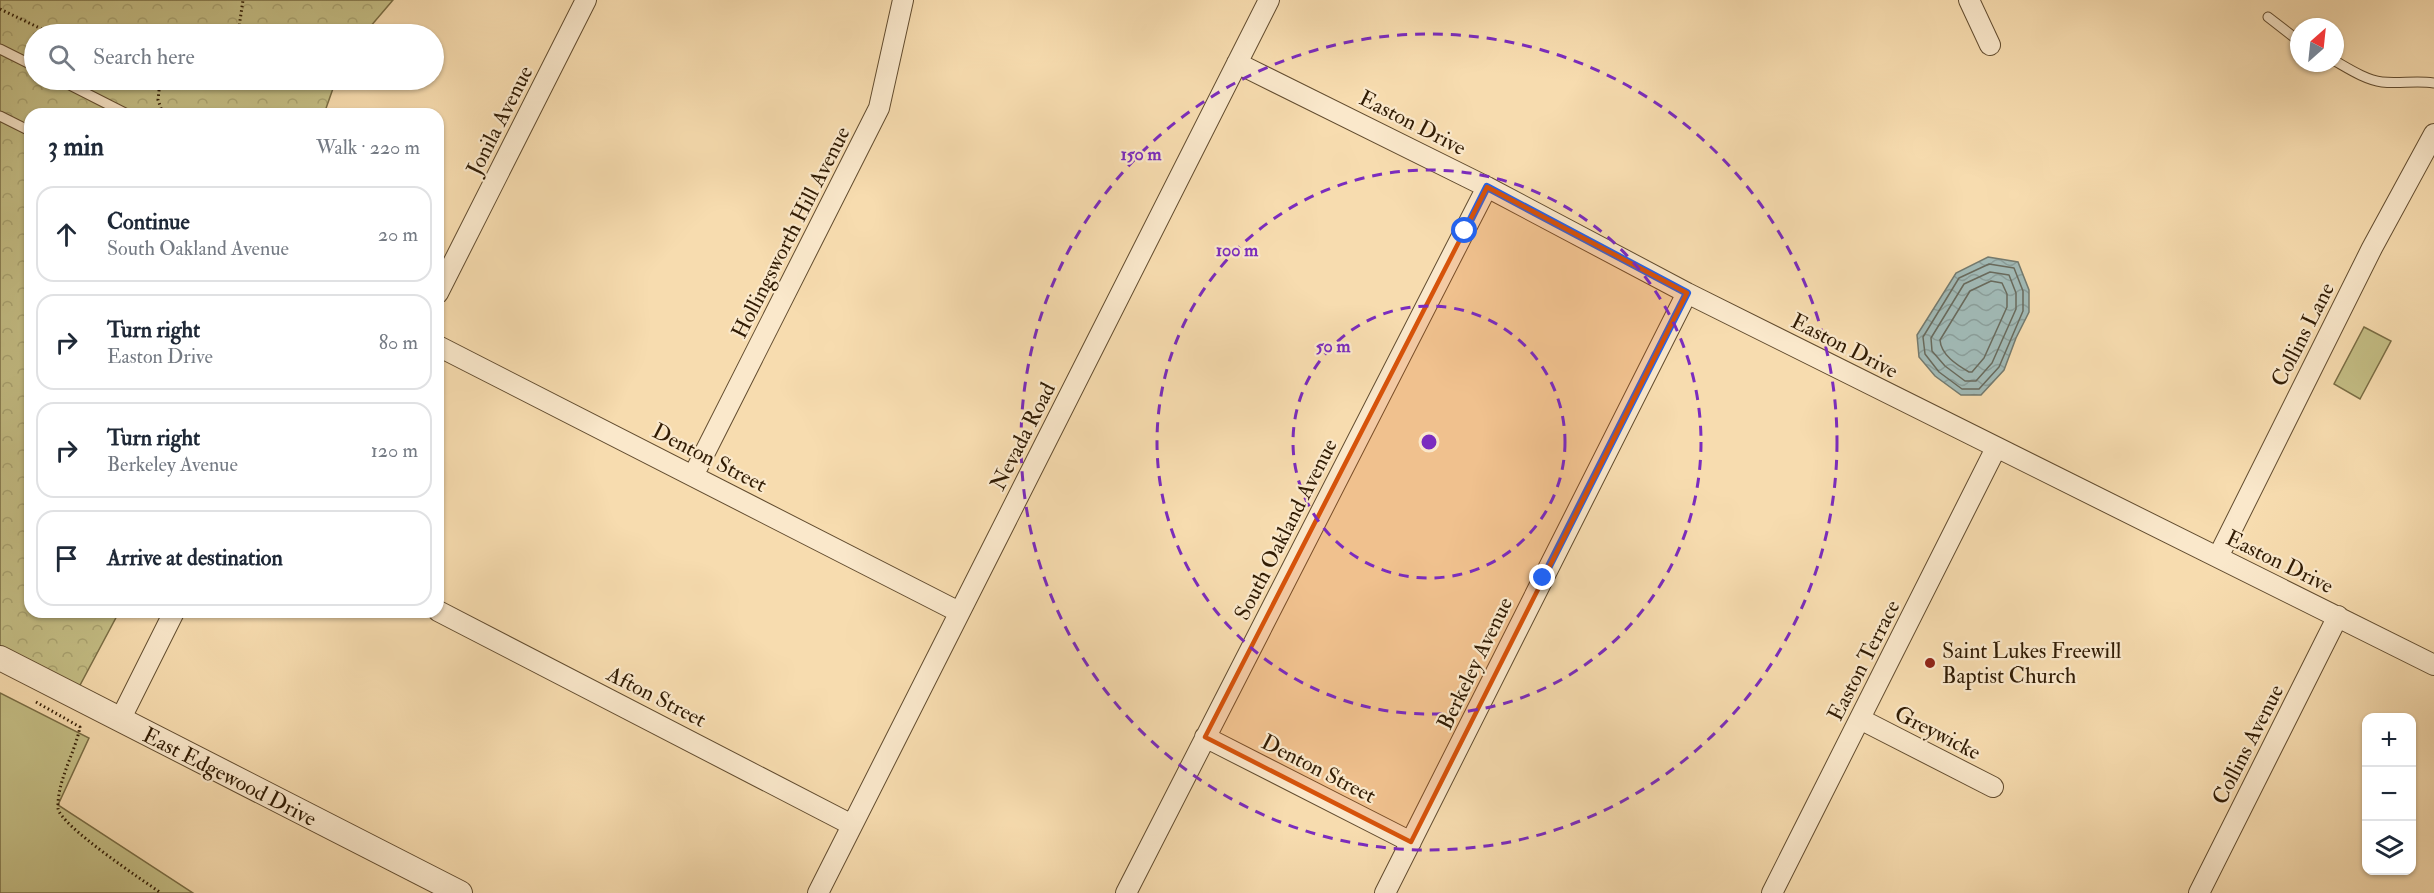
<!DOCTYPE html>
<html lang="en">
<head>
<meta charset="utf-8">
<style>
  :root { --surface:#fff; --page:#f2f2f3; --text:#1f2937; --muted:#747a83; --line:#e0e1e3 }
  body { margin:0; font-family:"IM FELL Double Pica",serif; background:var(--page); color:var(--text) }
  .controls { position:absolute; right:18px; bottom:18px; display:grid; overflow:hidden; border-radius:12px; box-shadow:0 2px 4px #0004 }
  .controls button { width:54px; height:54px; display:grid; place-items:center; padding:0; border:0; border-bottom:2px solid var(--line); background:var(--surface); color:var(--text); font:30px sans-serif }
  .compass { position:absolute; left:2290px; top:18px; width:54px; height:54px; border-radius:50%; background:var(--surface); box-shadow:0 2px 4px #0004; rotate:27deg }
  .stop { position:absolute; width:18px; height:18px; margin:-14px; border:4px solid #2563eb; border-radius:50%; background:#fff }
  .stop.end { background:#2563eb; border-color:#fff; box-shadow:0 2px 6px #0008 }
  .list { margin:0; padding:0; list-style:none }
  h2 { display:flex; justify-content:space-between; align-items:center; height:78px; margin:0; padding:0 24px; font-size:26px }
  h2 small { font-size:20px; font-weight:400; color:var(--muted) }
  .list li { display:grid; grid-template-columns:39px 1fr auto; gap:18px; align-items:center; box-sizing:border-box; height:96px; margin:0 12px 12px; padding:0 12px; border:2px solid var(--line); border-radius:18px }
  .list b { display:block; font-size:22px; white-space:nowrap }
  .list p { margin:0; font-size:20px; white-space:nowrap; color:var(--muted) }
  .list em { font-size:20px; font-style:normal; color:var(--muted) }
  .icon { flex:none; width:33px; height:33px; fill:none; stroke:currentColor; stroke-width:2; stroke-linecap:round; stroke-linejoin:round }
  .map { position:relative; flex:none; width:2434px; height:893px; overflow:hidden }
  .search { position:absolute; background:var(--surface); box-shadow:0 2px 4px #0004; left:24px; top:24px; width:420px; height:66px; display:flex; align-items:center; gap:15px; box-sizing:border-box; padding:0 21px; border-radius:33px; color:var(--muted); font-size:22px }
  .panel { position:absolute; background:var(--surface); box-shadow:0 2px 4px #0004; left:24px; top:108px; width:420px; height:510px; border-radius:18px }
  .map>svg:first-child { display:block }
  .grass { fill:#c4be85; stroke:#7a6d44; stroke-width:1.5 }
  .forest { fill:url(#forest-crowns); stroke:#7a6d44; stroke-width:1.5 }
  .water { fill:url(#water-waves); stroke:#747a6e; stroke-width:1.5 }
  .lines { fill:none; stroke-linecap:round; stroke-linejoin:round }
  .shore { stroke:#696a5c; stroke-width:1.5 }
  .service-casing { stroke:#624c2f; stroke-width:11 }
  .minor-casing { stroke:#624c2f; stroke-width:22 }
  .tertiary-casing { stroke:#624c2f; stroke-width:26 }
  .path { stroke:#311c04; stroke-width:3; stroke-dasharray:1.5 3; stroke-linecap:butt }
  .service { stroke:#fae8cb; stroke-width:9 }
  .minor { stroke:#fae8cb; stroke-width:20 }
  .tertiary { stroke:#fae8cb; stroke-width:24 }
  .route { stroke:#2563eb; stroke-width:8 }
  .marked { fill:#d6530b; fill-opacity:0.2; stroke:#d6530b; stroke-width:4.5; stroke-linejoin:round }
  .ring { fill:none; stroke:#7b2cbf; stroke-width:3; stroke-dasharray:10 8 }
  .poi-dot { fill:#8f2418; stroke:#fae8cb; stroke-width:2 }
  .labels { text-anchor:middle; stroke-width:4.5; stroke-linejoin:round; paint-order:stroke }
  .street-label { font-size:22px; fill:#311c04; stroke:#fae8cb }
  .poi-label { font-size:22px; fill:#311c04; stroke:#fae8cb; text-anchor:start }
  .centre { fill:#7b2cbf; stroke:#fae8cb; stroke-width:3 }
  .ring-label { font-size:18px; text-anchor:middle; font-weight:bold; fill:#7b2cbf; stroke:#fae8cb; stroke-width:4.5; stroke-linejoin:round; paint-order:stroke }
</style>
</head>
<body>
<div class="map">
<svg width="2434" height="893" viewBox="0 0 2434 893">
  <defs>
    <pattern id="forest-crowns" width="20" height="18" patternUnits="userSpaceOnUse" patternTransform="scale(1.5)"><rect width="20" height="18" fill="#c4be85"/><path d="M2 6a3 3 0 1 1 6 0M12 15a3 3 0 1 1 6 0" fill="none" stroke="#a9a371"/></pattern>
    <pattern id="water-waves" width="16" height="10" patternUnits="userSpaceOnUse" patternTransform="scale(1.5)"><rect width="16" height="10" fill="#a1b9b5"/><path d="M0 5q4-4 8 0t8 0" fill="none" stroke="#8b9e9a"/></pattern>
  </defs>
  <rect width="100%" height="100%" fill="#f7dcaf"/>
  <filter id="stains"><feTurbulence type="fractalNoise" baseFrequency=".00333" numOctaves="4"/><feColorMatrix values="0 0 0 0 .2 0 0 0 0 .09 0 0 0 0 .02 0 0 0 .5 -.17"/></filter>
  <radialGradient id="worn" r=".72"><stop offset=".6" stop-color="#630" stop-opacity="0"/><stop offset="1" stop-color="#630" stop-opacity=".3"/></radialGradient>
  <path class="grass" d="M2364,327L2391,341L2360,399L2334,384Z
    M0,693L89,738L58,805L193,893H0Z"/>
  <path class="forest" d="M0,0H393L364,34H34V80H336L324,114H30V612H119L79,687L0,646Z"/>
  <path class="water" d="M1988,257L2018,262L2029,290V312L2016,338L2004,370L1981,395H1961L1935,376L1919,357L1917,335L1956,273Z"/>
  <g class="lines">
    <path class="shore" d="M1989,264L2014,268L2023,291V311L1999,367L1979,389H1962L1939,372L1925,354L1923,337L1959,278Z
      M1990,272L2009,275L2016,293V309L1992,363L1976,381H1965L1945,366L1932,351L1931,338L1964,284Z
      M1991,281L2002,283L2007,294V307L1984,358L1972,372H1969C1957,365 1941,355 1940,340L1970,291Z"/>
    <defs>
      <path id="service" d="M2268,17L2299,41
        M0,49L34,66
        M2335,61C2349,69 2366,80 2382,82C2400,84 2416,80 2434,83
        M60,80L127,114
        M0,116L30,131"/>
      <path id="minor" d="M1969,0L1990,45
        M1237,63L1487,187L1687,293L2434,665
        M438,293L586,0
        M438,346L959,612
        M693,476L879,108L903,0
        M2218,557L2372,248L2434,134
        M438,611L852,825
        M1860,719L1993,787
        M120,720L174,612
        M1205,737L1411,842
        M818,893L1269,0
        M1126,893L1487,187
        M1385,893L1687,293
        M1772,893L1996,448
        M2199,893L2338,616"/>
      <path id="tertiary" d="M0,658L460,893"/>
    </defs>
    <use href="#service" class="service-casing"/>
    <use href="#minor" class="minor-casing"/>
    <use href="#tertiary" class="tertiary-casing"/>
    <path class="path" d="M0,9L52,34
      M238,34L243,0
      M151,80L160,81L191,80
      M160,81L158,100L163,114
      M36,702L80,727C75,753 57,781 58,808C59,825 144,881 161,893"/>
    <use href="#service" class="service"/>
    <use href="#minor" class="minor"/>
    <use href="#tertiary" class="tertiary"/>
  </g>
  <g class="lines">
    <path class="route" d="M1465,231L1487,187L1687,293L1543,578"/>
  </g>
  <path class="marked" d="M1487,187L1687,293L1411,842L1205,737Z"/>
  <g class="ring">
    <circle cx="1429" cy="442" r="136"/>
    <circle cx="1429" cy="442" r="272"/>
    <circle cx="1429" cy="442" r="408"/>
  </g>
  <circle class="poi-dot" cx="1930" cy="663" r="6"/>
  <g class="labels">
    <g class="street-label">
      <text transform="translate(499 120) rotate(-63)" y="8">Jonila Avenue</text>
      <text transform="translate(1413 122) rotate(27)" y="8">Easton Drive</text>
      <text transform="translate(790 232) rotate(-63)" y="8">Hollingsworth Hill Avenue</text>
      <text transform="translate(2302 334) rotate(-63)" y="8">Collins Lane</text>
      <text transform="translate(1845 345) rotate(27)" y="8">Easton Drive</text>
      <text transform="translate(1022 436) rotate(-63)" y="8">Nevada Road</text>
      <text transform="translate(710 457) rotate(27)" y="8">Denton Street</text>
      <text transform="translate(1285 529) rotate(-63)" y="8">South Oakland Avenue</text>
      <text transform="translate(2280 561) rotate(26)" y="8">Easton Drive</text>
      <text transform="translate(1863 660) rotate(-63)" y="8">Easton Terrace</text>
      <text transform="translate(1474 663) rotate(-64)" y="8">Berkeley Avenue</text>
      <text transform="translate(657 696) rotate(27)" y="8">Afton Street</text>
      <text transform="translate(1938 732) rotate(27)" y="8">Greywicke</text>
      <text transform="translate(2247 744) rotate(-63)" y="8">Collins Avenue</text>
      <text transform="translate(1319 768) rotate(27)" y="8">Denton Street</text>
      <text transform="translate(230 776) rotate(27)" y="8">East Edgewood Drive</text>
    </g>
    <g class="poi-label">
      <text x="1942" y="658">Saint Lukes Freewill<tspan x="1942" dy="25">Baptist Church</tspan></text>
    </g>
  </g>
  <circle cx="1429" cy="442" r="9" class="centre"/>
  <g class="ring-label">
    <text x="1141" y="160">150 m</text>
    <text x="1237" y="256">100 m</text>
    <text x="1333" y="352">50 m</text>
  </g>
  <rect width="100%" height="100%" filter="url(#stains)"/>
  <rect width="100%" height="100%" fill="url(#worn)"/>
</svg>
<div class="controls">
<button>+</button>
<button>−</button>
<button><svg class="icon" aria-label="layers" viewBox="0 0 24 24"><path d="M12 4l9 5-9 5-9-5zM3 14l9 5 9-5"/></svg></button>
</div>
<svg class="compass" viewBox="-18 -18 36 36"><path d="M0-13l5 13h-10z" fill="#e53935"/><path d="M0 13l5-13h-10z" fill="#747a83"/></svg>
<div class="stop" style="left:1465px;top:231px"></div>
<div class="stop end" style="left:1543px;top:578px"></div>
<div class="search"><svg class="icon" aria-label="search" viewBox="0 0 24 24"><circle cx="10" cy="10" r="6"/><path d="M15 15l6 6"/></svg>Search here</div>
<section class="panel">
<h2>3 min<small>Walk · 220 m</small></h2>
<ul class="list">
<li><svg class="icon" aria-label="ahead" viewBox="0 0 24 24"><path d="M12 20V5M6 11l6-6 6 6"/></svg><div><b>Continue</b><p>South Oakland Avenue</p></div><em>20 m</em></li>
<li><svg class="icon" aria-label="right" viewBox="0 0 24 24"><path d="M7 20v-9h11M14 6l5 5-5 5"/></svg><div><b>Turn right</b><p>Easton Drive</p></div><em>80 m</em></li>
<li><svg class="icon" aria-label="right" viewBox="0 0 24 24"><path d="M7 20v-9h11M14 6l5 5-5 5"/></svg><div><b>Turn right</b><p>Berkeley Avenue</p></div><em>120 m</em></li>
<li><svg class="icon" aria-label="arrive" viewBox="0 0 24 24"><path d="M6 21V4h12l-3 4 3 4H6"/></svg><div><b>Arrive at destination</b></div></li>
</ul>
</section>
</div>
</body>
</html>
